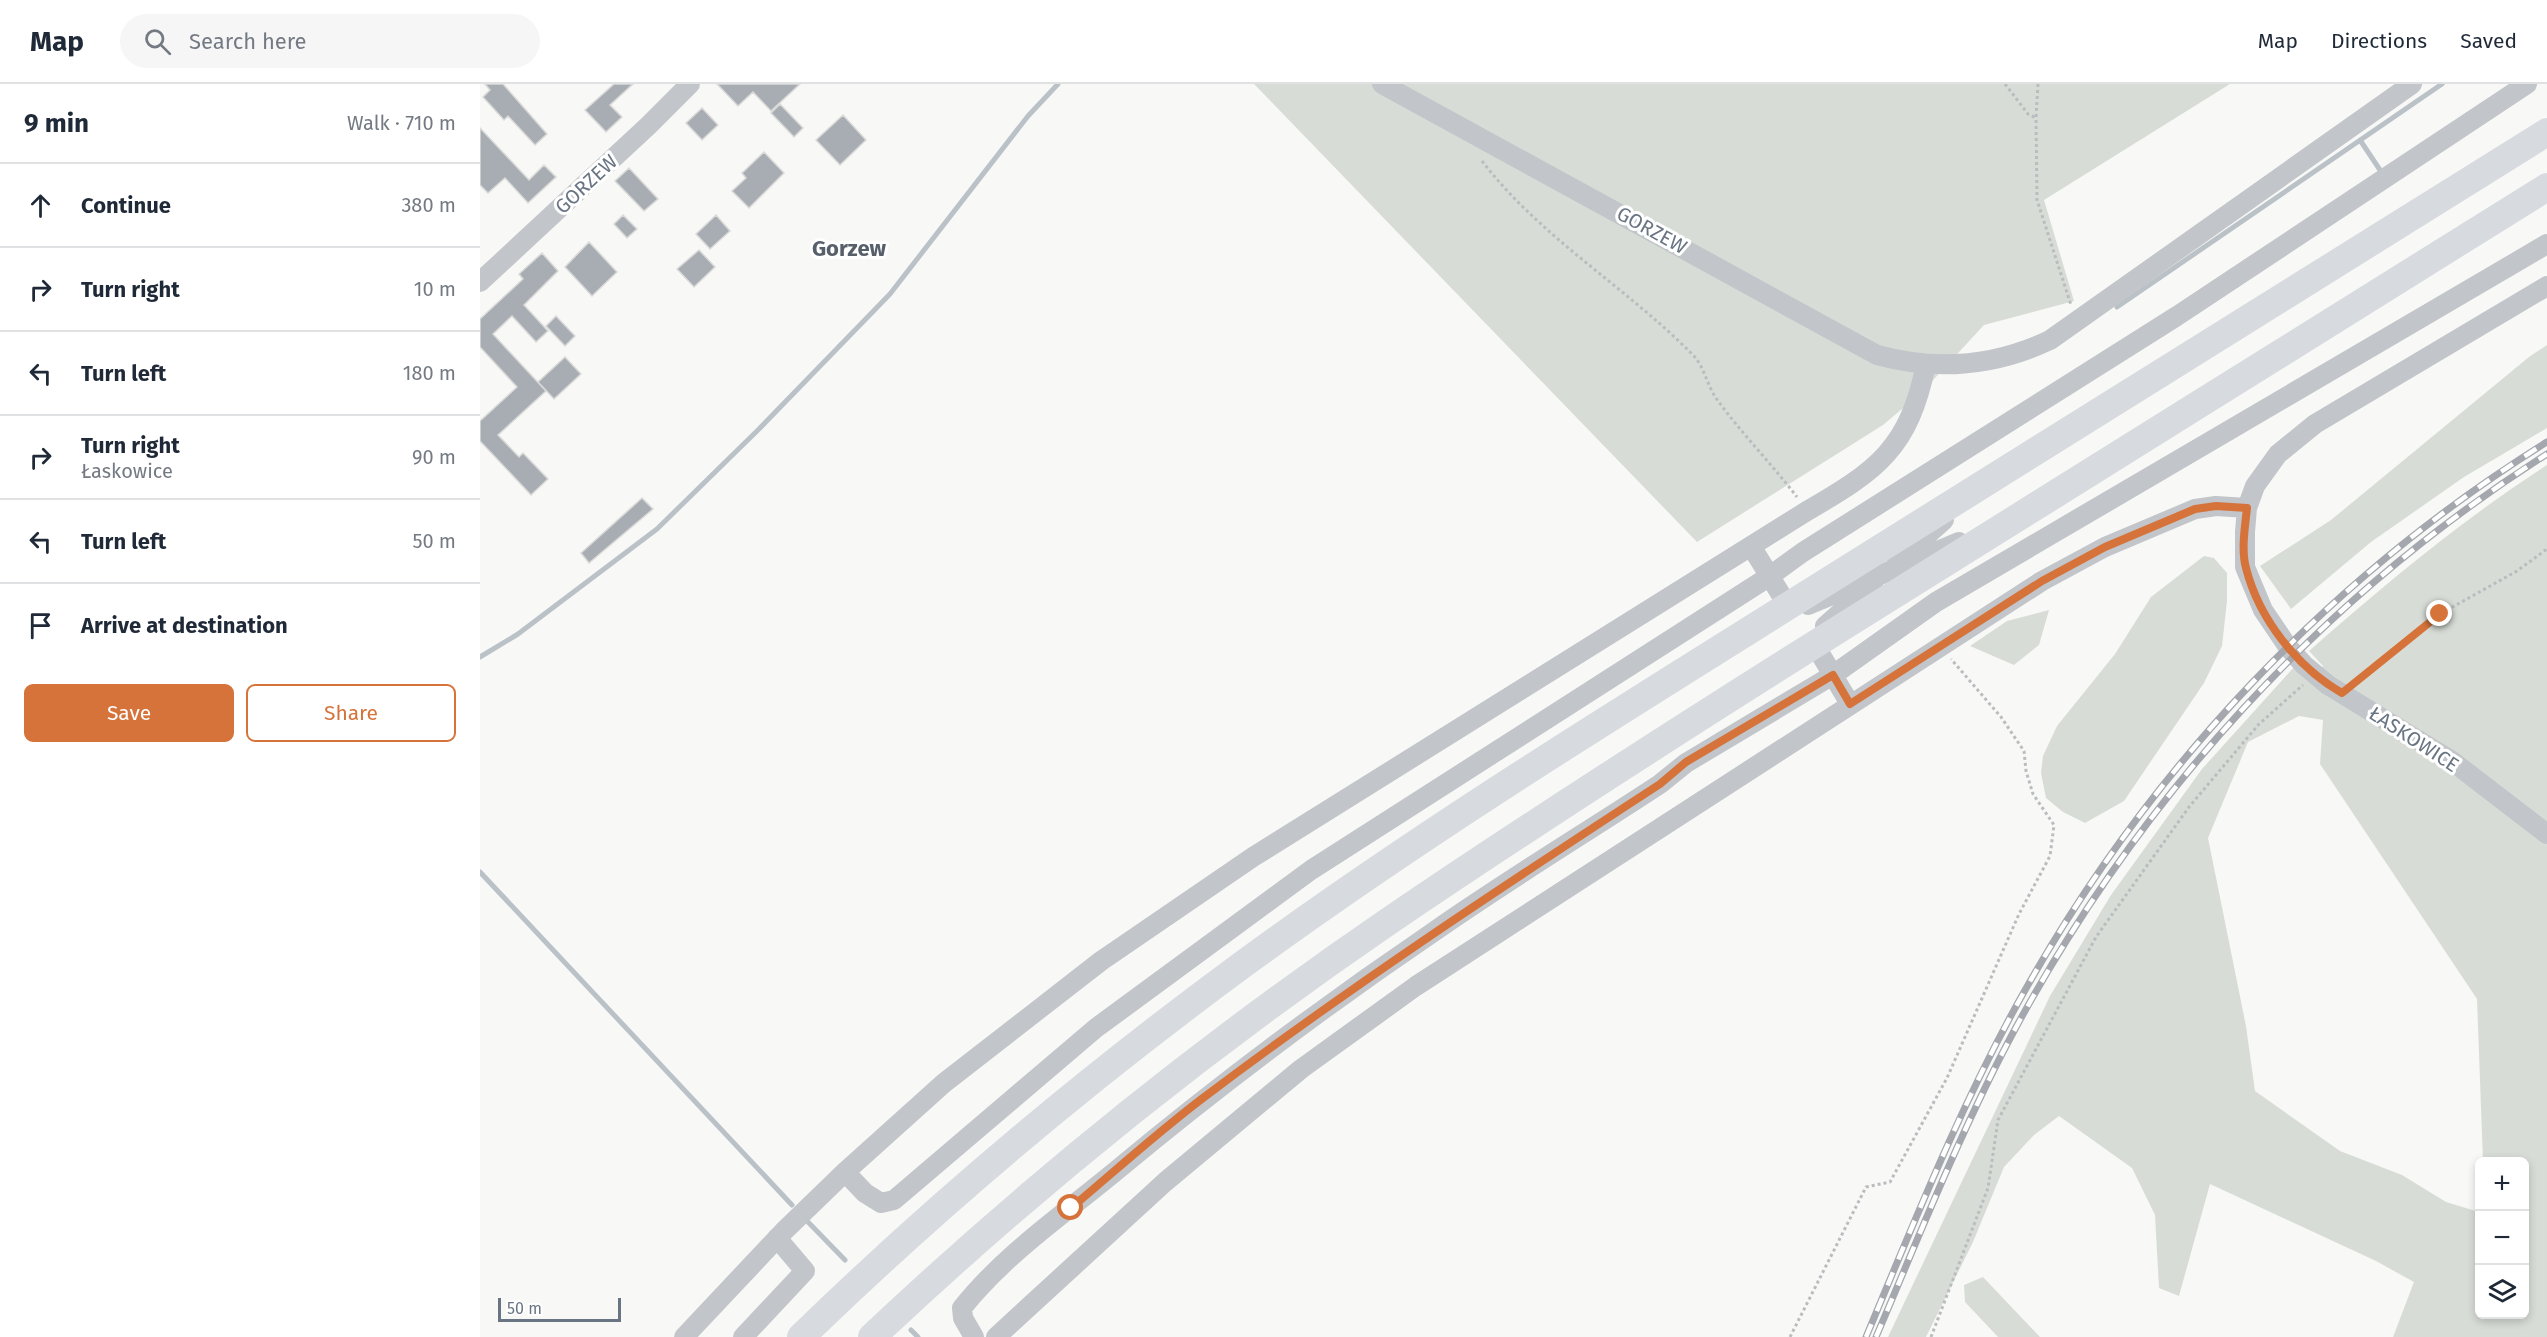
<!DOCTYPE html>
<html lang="en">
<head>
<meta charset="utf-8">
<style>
  :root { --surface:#fff; --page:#f6f6f7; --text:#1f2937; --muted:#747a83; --line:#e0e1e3; --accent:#d5733a }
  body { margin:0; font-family:"Fira Sans",sans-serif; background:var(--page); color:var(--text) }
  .controls { position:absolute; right:18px; bottom:18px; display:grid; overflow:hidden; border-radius:9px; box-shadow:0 3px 9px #0003 }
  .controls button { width:54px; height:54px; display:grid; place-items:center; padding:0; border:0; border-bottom:2px solid var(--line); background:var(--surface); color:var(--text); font:30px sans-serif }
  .scale { position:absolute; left:18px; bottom:15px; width:123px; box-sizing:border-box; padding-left:6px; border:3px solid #6a7584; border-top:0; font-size:16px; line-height:21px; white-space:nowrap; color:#6a7584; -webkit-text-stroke:4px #fff; paint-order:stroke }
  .stop { position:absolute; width:18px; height:18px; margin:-14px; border:4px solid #d5733a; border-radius:50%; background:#fff }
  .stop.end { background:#d5733a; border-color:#fff; box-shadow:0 2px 6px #0008 }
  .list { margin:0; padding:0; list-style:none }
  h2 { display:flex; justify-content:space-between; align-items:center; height:78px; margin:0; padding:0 24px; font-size:26px }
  h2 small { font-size:20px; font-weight:400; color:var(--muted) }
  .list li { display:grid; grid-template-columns:39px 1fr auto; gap:18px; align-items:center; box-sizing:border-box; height:84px; padding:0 24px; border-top:2px solid var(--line) }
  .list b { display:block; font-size:22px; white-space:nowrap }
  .list p { margin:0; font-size:20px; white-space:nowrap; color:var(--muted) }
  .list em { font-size:20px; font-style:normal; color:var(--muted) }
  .actions { display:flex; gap:12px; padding:18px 24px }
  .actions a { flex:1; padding:14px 0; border:2px solid var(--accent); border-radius:9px; text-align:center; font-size:21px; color:var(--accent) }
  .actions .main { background:var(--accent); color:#fff }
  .icon { flex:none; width:33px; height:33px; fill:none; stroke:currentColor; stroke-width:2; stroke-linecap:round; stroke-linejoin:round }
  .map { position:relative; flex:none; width:2067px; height:1253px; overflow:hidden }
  header { display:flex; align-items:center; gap:36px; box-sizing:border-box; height:84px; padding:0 30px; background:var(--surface); border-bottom:2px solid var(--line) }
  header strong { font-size:28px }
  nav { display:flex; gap:33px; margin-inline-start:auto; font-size:21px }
  .search { width:420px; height:54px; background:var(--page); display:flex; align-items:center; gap:15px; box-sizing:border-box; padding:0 21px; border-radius:33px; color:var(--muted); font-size:22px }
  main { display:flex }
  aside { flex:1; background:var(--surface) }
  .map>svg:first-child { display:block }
  .green { fill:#d7ddd6; fill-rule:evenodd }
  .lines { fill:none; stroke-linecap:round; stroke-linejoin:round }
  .stream { stroke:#bac2c8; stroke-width:5 }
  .building { fill:#a8adb4; stroke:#dadad8; stroke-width:1.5 }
  .path { stroke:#babcbf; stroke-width:3; stroke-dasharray:3 3; stroke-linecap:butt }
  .minor { stroke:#c2c5c9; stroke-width:20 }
  .highway { stroke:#d7dade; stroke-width:28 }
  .rail-casing { stroke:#a4a8ae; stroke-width:7 }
  .rail { stroke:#fff; stroke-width:4.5; stroke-dasharray:14; stroke-linecap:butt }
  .route { stroke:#d5733a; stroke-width:8 }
  .labels { text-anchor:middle; stroke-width:6; stroke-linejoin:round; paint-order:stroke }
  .street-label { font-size:20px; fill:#6a7584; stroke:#fff }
  .quarter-label { font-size:22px; font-weight:bold; fill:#575f6a; stroke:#fff }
</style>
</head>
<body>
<header>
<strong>Map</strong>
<div class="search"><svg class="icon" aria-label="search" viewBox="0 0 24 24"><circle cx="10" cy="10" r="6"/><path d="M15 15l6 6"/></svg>Search here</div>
<nav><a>Map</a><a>Directions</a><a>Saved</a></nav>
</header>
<main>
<aside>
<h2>9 min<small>Walk · 710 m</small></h2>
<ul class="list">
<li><svg class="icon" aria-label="ahead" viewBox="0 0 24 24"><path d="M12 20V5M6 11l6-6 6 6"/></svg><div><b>Continue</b></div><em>380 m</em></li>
<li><svg class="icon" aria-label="right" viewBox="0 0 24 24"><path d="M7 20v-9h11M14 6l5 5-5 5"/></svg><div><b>Turn right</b></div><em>10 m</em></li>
<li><svg class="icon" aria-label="left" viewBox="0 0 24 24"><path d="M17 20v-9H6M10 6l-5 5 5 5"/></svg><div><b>Turn left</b></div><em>180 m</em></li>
<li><svg class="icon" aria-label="right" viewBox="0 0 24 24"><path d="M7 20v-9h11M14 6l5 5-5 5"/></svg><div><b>Turn right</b><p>Łaskowice</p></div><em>90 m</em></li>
<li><svg class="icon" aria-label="left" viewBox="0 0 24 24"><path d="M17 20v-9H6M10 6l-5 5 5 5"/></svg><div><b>Turn left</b></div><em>50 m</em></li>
<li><svg class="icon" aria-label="arrive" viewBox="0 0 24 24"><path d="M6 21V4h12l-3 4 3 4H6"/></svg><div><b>Arrive at destination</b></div></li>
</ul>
<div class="actions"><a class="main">Save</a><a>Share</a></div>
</aside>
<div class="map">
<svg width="2067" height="1253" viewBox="0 0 2067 1253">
  <rect width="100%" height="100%" fill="#f8f8f6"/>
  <path class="green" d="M774,0H1750L1564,116L1594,217L1504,241L1442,308L1403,341L1217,458Z
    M2067,261V344L1984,393L1891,458L1811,525L1780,482L1851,436L2049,273Z
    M2067,381V1253H1913L1934,1198L1896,1177L1730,1100L1699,1212L1679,1204L1675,1131L1652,1084L1579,1032L1554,1051L1524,1083L1493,1158L1446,1253H1408L1570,912L1631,811L1722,685L1815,582L1840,586L1843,582L1829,567C1905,500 1982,436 2067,381ZM1819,632L1843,636L1840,680L1997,915L2003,1077L2044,1078V1230H2000L1999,1128L1966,1118L1922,1091L1860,1067L1775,1007L1766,942L1728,754L1768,658Z
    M1724,472L1734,474L1747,489V517L1742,562L1724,599L1644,717L1605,739L1583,728L1566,714L1561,689L1563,672L1577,642L1635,570L1671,513Z
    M1569,526L1559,561L1534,581L1490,562L1527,537Z
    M1503,1193L1560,1253H1518L1485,1218L1484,1201Z"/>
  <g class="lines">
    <path class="stream" d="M1880,56L1902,89
      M1637,223L1962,0
      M0,573L38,550L177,445L279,345L410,210L548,32L578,0
      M0,788L312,1121
      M328,1138L365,1176
      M431,1246L438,1253"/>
  </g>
  <path class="building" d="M5,0H23L67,50L55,61L28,32L24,36L3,13L10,6Z
    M134,0H153L130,21L142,33L126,48L105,26Z
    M237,0H320L291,27L273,8L258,22Z
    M300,20L323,44L314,53L291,29Z
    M222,24L238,41L222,56L206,39Z
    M363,31L386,56L360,81L336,56Z
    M0,44L49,96L64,81L76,93L48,119L25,94L8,109L0,101Z
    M284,68L304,89L269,124L252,107L266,94L262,89Z
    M149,84L178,115L164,127L135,97Z
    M143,131L157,145L147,154L134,140Z
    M236,131L250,147L230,165L216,150Z
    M109,158L137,188L112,212L85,183Z
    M219,166L235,183L214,203L197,185Z
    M62,169L78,187L44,221L68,247L56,258L32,232L13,250L66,307L18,351L39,373L43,369L68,395L51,411L0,357V337L37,303L0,263V235L43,195L39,190Z
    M76,232L95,252L85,262L66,242Z
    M85,273L101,290L74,315L58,298Z
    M162,414L173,425L109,479L101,469Z"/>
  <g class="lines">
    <path class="path" d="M1525,0L1548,30L1556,34
      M1558,0L1556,34L1557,116L1591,221
      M1002,77C1060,153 1146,203 1213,271C1224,282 1227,301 1236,314C1261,349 1291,379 1317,413
      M1878,598L1960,530L2037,487L2067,465
      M1310,1253L1386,1103L1410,1098L1467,994L1539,830L1570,772L1574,741L1553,710L1546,687L1544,667L1521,633L1471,575
      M1451,1253L1508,1104L1518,1036L1616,853L1709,723L1779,640L1823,601"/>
    <path class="minor" d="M902,0L1397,271C1456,287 1515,282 1570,256L1932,0
      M0,198L169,41L210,0
      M2067,202L1835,340L1798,370L1775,402L1767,424L1765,448V483L1783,526L1808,563L1824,581L1848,601L1972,677L2067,750
      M1271,462L1308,522
      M1417,478L1464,436
      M1328,521L1479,458
      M1345,542L1393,500
      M1335,561L1370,620
      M365,1088L385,1109L401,1119L414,1116L616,944L831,786L1290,492L1323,468L1697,232L2047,0
      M204,1253L303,1148L365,1088L464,999L621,877L773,773L1327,427C1398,386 1429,364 1446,280
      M263,1253L325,1187L297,1154
      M494,1253L483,1234L482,1224C525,1170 584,1130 637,1086C738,1002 843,923 952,849C1026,797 1104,750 1180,700L1206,679L1353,591L1456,518L2067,160
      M516,1253L685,1098L821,985L936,902L1562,497L1625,463L1715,425L1736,422L1767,424"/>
    <path class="highway" d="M321,1253C459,1119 607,995 762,881C942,749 1134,631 1324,512C1571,357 1819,203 2067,48
      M392,1253C551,1103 729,960 909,837C1059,735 1211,638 1364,542C1598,396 1833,249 2067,103"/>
    <defs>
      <path id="rail" d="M1386,1253C1435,1136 1482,1018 1544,908C1669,685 1850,493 2067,358
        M1396,1253C1440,1150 1481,1046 1534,947C1660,713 1842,513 2067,370"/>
    </defs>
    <use href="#rail" class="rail-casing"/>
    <use href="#rail" class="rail"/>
  </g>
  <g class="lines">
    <path class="route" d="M591,1124C635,1087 678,1048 723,1014C871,902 1025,801 1180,700L1206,678L1353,591L1370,620L1562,497L1625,463L1715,425L1736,422L1767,424C1765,443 1761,466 1766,484C1779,535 1817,583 1862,609L1960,530"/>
  </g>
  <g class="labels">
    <g class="street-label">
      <text transform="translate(106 100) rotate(-43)" y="7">GORZEW</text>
      <text transform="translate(1172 146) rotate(29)" y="7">GORZEW</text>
      <text transform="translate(1934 655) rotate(33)" y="7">ŁASKOWICE</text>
    </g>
    <g class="quarter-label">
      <text x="369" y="172">Gorzew</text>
    </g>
  </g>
</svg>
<div class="controls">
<button>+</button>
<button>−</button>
<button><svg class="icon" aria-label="layers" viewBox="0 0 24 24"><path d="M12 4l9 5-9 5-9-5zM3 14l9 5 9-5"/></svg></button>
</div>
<div class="scale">50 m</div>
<div class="stop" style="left:591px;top:1124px"></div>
<div class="stop end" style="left:1960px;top:530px"></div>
</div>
</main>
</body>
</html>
